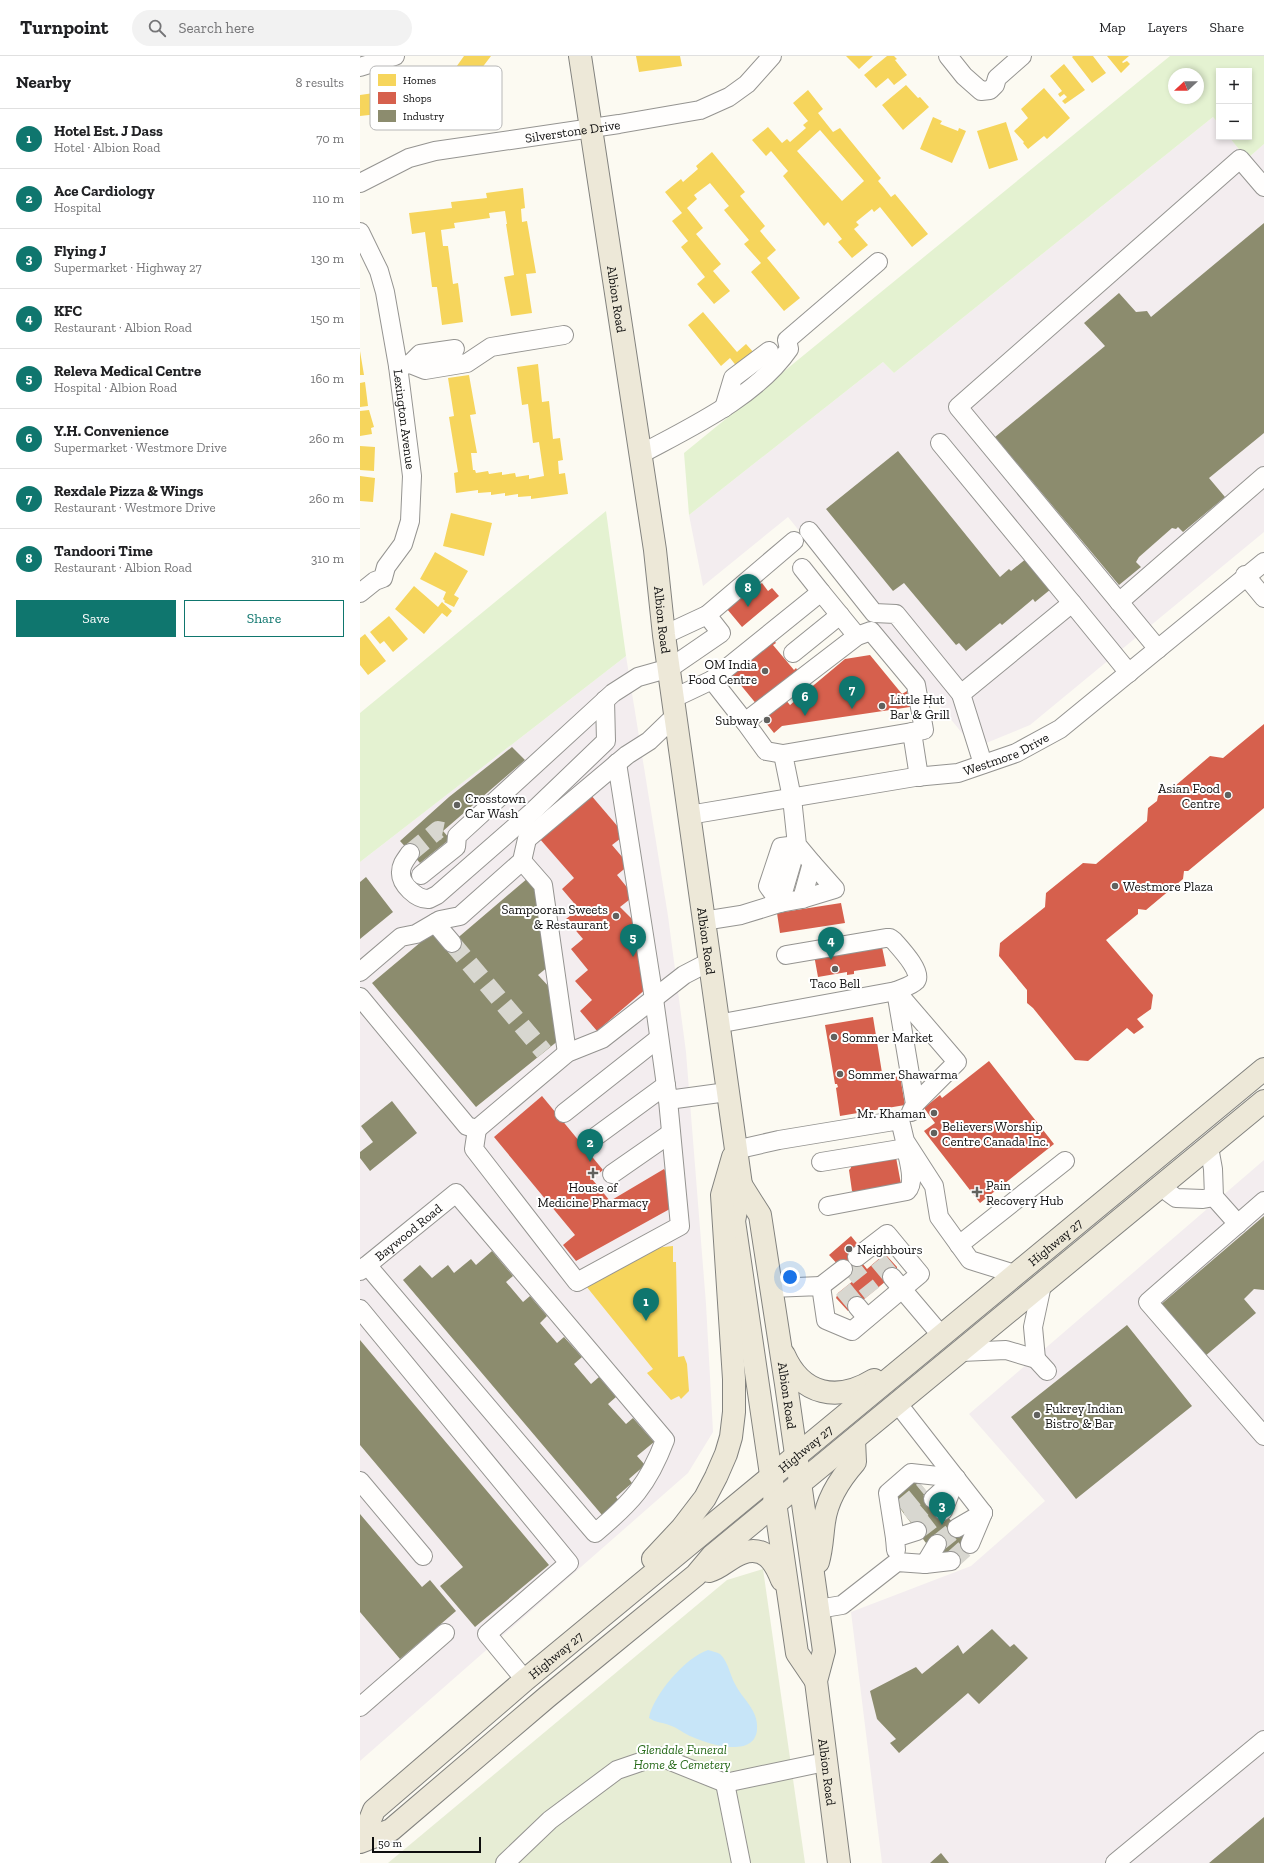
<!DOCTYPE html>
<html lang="en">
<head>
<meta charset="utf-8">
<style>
  :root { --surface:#fff; --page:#f2f2f2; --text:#202124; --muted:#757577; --line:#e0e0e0; --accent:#0f766e }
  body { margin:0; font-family:"Zilla Slab",serif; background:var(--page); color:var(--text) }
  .controls { position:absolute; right:12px; top:12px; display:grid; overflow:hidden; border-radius:0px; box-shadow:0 2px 6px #0003 }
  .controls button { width:36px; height:36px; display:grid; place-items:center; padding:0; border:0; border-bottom:1px solid var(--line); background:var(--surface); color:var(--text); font:20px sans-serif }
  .compass { position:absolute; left:808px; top:12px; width:36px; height:36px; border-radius:50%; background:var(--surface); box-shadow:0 2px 6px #0003; rotate:248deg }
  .scale { position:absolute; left:12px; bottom:10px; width:109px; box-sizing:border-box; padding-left:4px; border:2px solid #0e0e0e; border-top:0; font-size:11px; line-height:14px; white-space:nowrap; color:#0e0e0e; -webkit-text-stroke:3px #fff; paint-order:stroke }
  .you { position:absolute; left:430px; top:1221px; width:14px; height:14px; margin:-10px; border:3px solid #fff; border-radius:50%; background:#1a73e8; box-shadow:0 0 0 6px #1a73e833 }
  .badge { display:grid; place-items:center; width:26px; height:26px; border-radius:50%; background:var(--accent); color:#fff; font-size:13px; font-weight:700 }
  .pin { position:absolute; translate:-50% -33px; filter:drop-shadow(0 1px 2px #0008) }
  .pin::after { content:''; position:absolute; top:21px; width:14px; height:12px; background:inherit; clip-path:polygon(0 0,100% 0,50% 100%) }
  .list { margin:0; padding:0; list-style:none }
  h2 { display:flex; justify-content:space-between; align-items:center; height:52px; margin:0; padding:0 16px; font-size:17px }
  h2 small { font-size:13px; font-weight:400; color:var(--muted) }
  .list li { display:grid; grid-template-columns:26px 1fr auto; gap:12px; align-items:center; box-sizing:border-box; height:60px; padding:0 16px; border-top:1px solid var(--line) }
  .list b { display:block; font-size:15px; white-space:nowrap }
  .list p { margin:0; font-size:13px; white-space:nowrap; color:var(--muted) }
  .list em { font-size:13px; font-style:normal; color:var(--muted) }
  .actions { display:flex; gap:8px; padding:12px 16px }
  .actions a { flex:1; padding:9px 0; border:1px solid var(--accent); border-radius:0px; text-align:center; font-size:14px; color:var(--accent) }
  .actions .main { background:var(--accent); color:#fff }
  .icon { flex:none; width:22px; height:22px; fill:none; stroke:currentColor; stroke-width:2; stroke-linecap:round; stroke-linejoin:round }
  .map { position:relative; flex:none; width:904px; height:1807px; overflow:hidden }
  header { display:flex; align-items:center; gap:24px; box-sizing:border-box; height:56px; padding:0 20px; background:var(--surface); border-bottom:1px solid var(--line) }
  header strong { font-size:19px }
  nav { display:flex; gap:22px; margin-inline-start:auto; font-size:14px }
  .search { width:280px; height:36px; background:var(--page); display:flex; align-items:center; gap:10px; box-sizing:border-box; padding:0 14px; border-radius:22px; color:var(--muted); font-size:15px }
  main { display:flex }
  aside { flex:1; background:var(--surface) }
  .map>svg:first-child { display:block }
  .industrial { fill:#f3edef }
  .green { fill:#e4f2d1; fill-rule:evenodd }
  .cemetery { fill:#e7edd5 }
  .water { fill:#c7e5f8 }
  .homes { fill:#f6d55c; fill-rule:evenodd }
  .shops { fill:#d6604d }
  .industry { fill:#8c8c6e }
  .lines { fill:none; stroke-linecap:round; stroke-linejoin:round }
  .minor-tunnel { stroke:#d8d7d0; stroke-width:18; stroke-dasharray:18 9; stroke-linecap:butt }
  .minor-casing { stroke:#959491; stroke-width:20 }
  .major-casing { stroke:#82827e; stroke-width:24 }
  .minor { stroke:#fffefd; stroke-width:18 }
  .major { stroke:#ede8d8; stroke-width:22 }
  .poi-dot { fill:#61615e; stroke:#fff; stroke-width:1.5 }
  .labels { text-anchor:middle; stroke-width:4; stroke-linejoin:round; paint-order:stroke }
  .street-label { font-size:13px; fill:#0e0e0e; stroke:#fff }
  .poi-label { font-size:13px; fill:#0e0e0e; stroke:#fff; text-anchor:start }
  .park-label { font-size:13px; font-style:italic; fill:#286a1a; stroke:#fff }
  .key { fill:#fff; stroke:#b7b7b7; stroke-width:1 }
  .key-label { font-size:11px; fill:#0e0e0e }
</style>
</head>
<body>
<header>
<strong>Turnpoint</strong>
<div class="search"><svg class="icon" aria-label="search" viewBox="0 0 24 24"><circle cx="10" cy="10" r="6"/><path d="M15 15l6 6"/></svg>Search here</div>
<nav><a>Map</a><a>Layers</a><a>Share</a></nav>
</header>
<main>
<aside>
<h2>Nearby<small>8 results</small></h2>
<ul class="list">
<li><span class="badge">1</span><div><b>Hotel Est. J Dass</b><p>Hotel · Albion Road</p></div><em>70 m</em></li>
<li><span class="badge">2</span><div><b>Ace Cardiology</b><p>Hospital</p></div><em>110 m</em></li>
<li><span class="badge">3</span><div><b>Flying J</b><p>Supermarket · Highway 27</p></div><em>130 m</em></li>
<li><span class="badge">4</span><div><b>KFC</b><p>Restaurant · Albion Road</p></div><em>150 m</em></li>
<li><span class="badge">5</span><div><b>Releva Medical Centre</b><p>Hospital · Albion Road</p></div><em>160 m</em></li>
<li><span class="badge">6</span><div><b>Y.H. Convenience</b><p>Supermarket · Westmore Drive</p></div><em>260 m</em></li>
<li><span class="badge">7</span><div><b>Rexdale Pizza &amp; Wings</b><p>Restaurant · Westmore Drive</p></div><em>260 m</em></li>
<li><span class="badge">8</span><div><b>Tandoori Time</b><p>Restaurant · Albion Road</p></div><em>310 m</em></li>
</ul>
<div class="actions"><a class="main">Save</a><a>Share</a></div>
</aside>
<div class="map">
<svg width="904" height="1807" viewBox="0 0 904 1807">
  <rect width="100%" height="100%" fill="#fcfaf2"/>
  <path class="industrial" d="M853,61L859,68V81H869L887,103L904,88V476L670,669L614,692L428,461L343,530L329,459L523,306L534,317Z
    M266,600L308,860L326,996L346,1248L353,1376L328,1417L0,1705V806Z
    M904,1104V1807H522L491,1556L611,1510L685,1445L609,1358Z"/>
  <path class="green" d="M810,0H904V88L887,103L869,81H889V15H859V68L853,61L534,317L523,306L329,459L324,397ZM814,18H838V42H814Z
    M246,455L266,600L0,806V657Z"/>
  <path class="cemetery" d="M403,1513L445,1807H28L367,1524Z"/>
  <path class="water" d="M348,1594C351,1595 357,1596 360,1598C368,1605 370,1619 375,1628C383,1644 399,1654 397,1674C394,1704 344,1687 328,1679C322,1676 316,1671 309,1669C301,1666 296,1667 289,1662C293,1639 326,1601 348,1594Z"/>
  <path class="homes" d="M104,0H131L115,21L110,18L105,24L106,34L67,39V40L42,44V48L17,51L18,58L0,60V39L14,37L13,30L39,26V23L64,19L63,17L89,13V15L94,14Z
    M276,0H320L322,10L279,16Z
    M486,0H513L499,13Z
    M527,0H534L537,3L535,4L547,19L534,29L528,22L516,32L504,19Z
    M713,0H733L746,17L732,27L712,1Z
    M747,0H769L762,6L763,7L767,5L770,8L761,17Z
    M704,8L725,34L705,48L702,45L707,41L704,38L700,41L698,38L702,35L690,20Z
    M546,29L558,42L560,41L569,51L543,74L522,49Z
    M684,32L710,62L687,83L684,80L668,93L663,87L664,86L654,75L668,62L661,53Z
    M448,34L463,53L458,57L473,76L480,72L520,121L521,122L518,125L524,132L531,141L535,138L568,178L552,191L520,151L514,156L512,153L496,166L499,169L494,173L508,189L492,202L478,186L482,183L468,166L464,170L423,120L428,115L411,95L406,100L392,84L408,71L422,87L427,83L430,86L446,72L443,69L448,65L433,47ZM460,74L504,125L482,145L437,95Z
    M573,61L582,65L580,68L598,75L599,72L606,75L592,107L560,93Z
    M646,66L658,104L629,113L617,75Z
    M352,96L385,136L380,140L405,170L400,175L416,194L407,202L440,242L424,255L391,216L401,207L384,188L389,184L364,154L369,150L350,127L334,139L337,143L327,152L343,172L336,178L361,208L353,215L370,235L354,248L337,228L345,221L321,191L328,185L312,165L322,157L305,136L321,123L323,126L338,113L336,110Z
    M163,132L165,152L161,153L162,166L167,165L176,217L166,218L172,257L151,260L144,221L154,219L146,168H147L145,155L129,157L130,162L94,167L95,172L81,174L83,190H88L93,228L98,227L103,266L82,269L77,231H72L65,176L52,178L49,157L92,152L91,146L127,142L126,137Z
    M343,256L377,296L386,288L395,298L378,312L370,302L361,310L328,269Z
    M0,295L4,319H0Z
    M178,308L182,346L189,345L193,383L200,382L203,404L198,405L199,418L205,417L208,438L171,443V440L158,441V438L145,440V437L131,439V436L118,437V434L96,437L94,417L98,416L89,361L94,360L88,322L109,319L116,358L110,359L117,397H111L113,414H115L116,417L128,415L129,418L142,416V419L155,417L156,421L169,419V423L184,420L179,386L173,387L168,348L162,349L157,311Z
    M5,326L8,350L0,351V327Z
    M9,354L14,371L11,372L12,378L0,380V355Z
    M0,390L15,391L14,415L0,414Z
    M0,420L15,422L13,446L0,445Z
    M91,457L132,467L124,500L83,490Z
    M75,496L108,515L94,539L99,542L94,551L84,546L85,545L83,543L86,536L60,523Z
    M54,530L78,551L82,546L92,555L87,561L82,557L64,578L35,553Z
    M29,560L48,583L33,596L24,585L20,588L10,576Z
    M5,578L26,605L8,619L0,609V582Z
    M313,1190V1206H316L318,1301L324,1300L327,1308L329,1335L321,1343L319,1340L311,1344L287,1317L293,1313L226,1230L294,1192Z"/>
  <path class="shops" d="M402,527L408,535L412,532L419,540L382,571L367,553L394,531L395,532Z
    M412,582L416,587L413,589L434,614L436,612L439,617L398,650L370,616Z
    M510,599L542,638L547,635L550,651L422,670L414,677L402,662L425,643L430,649L485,603Z
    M904,668V752L828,815H824L823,823L786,854L778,853V858L746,884L793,939L791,953L777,963L784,971L774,978L767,972L728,1005L715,1004L673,952L667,947V934L639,900L640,887L685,851L686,837L723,807L736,808L787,765L788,752L797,745L798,740L803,735L808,736L850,700L863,702Z
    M230,738L265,779L252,789L269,809L257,819L274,840L260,851L278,869L287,932L237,975L220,955L232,944L215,925L228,914L211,893L223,883L206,863L219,853L202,833L214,822L179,782Z
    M481,847L485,867L420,877L417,857Z
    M522,891L526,910L494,915V918L487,919V916L458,921L454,899Z
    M513,961L523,1023L540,1020L545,1049L480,1060L476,1032L478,1031L477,1028H475L465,969Z
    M629,1005L694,1088L620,1147L564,1075L575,1067L564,1052L580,1039L582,1042Z
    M182,1040L243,1114L232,1123L250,1145L304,1113L315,1132L317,1149L216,1205L203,1189L215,1179L134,1081Z
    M535,1096L541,1128L495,1136L492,1135L489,1114L491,1112L490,1104Z
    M491,1180L500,1191L493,1196L507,1213L521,1201L527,1200L537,1211V1216L492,1253L488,1255L476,1242L478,1237L493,1225L469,1199Z"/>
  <path class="industry" d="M904,167V377L849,422L865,441L823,476L818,471L816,473L812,472L779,501L776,506L781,511L759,529L635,381L745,290L724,267L759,237L776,256L787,255L791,261Z
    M538,395L640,521L649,513L651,515L667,502L691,533L675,546L673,543L642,569L640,567L606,595L599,587L596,589L544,527L533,535L466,453Z
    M152,691L165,704L83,775L90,783L60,807L40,785L89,741Z
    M6,821L33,856L0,883V826Z
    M168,822L179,835L189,910L178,919L193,935L199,984L116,1051L12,927L74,875L87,891Z
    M32,1045L57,1077L10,1115L0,1102V1096L13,1086L1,1070Z
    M904,1160V1234L894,1233L884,1243L896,1257L844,1301L799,1250Z
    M132,1195L153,1220L146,1226L163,1246L170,1240L187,1260L180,1267L197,1287L204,1281L222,1301L214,1308L231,1328L239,1321L256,1341L248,1348L266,1368L273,1362L294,1386L277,1400L285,1409L269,1423L272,1427L256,1441L259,1445L242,1459L43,1224L60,1209L72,1222L88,1209L94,1217L111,1203L116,1209Z
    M767,1269L832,1350L716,1443L651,1361Z
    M0,1284L189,1509L115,1571L80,1530L103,1511L0,1389Z
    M557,1424L612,1490L592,1507L572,1482L566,1487L533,1443Z
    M0,1458L62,1531L70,1524L96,1555L40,1603L0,1556Z
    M632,1573L650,1591L654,1588L668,1602L619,1648L608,1637L539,1697L530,1687L536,1683L517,1663L510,1635L556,1611L562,1618L598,1589L603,1598Z
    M904,1761V1807H849Z
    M581,1797L589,1807H570Z"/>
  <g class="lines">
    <path class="minor-tunnel" d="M50,797L78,774L83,775
      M92,887L184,996
      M518,1204L532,1221
      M489,1208L512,1237
      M483,1233L497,1250
      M541,1453L565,1433
      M549,1464L573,1443
      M557,1475L583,1455
      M577,1488L597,1472
      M591,1505L610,1488"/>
    <defs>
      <g id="minor">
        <path d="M588,0L604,20L621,35L630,34L635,29L637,22L662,0"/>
        <path d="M0,11L35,0"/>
        <path id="s1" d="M0,127L49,102L75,95L259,68L340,54L369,41L387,28L412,0"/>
        <path id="s2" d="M0,176L19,215L25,236L38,310L52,420L50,465L43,488L26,511L23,522L15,525L0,537"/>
        <path d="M50,308L60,298L95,293"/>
        <path d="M38,310L50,308L65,314L107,307L131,291L204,279"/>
        <path d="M364,352L373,322L409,295"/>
        <path d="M580,387L712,547"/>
        <path d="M281,398C331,371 396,341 429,293L427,284L518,206"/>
        <path d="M449,475L514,557L536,558L601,638"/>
        <path d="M442,512L461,536"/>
        <path d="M885,519L904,542"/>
        <path d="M759,546L904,420"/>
        <path d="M304,579L347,559L434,485"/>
        <path d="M798,593L598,351L880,103L904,131"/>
        <path d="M433,597L480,559"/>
        <path d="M352,624L461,536L497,580"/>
        <path d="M314,642L352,624L385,666"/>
        <path d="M423,698L406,695L385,666L497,580L511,575L556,629L564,674L552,676"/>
        <path d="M257,707L294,943L308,1044L367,1036"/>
        <path d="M623,708L601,638L712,547L769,617"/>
        <path id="s3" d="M329,759L555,721L598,717L656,697L700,673L904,506"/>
        <path d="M437,789L420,847L408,830L421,791Z"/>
        <path d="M50,797C46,803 41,808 41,816C40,828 57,844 69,843C71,842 75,840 77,839L172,756L246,685L245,644"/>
        <path d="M162,805L183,829L207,997"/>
        <path d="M61,819L96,791L97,780L253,637L278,621L310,612L361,577L347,559"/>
        <path d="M442,843L475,833L452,807"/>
        <path d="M343,865L381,859L420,847L442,843L452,807L437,789L432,742L423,698L552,676L559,721"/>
        <path d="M75,867L92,887"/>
        <path d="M426,899L526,882H530L534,885C540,892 563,916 556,925C551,930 542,932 536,935L597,1006L555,1048"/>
        <path d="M0,916L41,881L56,878L80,864L100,860L162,805L167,783L267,699L289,685L316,659"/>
        <path d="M0,941L107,1070L117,1073L207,997L242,983L324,919L349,906"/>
        <path d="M357,968L536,935L555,1048L551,1056"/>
        <path d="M204,1057L299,982"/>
        <path d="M117,1073L114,1093L217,1226L320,1170L308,1044"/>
        <path d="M231,1084L306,1029"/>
        <path d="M375,1094L419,1084L540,1064L545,1085L574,1130L579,1161L610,1204L655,1218"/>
        <path d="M461,1106L546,1092"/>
        <path d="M252,1118L311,1077"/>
        <path d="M801,1131L816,1142L843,1143L854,1141L853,1113L849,1091"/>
        <path d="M854,1141L878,1168"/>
        <path d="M904,1145L788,1246L904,1380"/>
        <path d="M468,1150L547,1135C556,1126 548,1104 546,1092"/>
        <path d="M599,1189L705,1105"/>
        <path d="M497,1201L527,1178L560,1218L542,1233L532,1221"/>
        <path id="s4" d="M0,1215L96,1137L305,1384C288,1429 271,1447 235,1477L7,1209"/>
        <path d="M461,1230L483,1213"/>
        <path d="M411,1232L461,1230L466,1264L492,1275L542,1233L581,1279"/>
        <path d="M497,1250L507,1262"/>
        <path d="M0,1253L209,1507L127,1578L165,1624"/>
        <path d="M601,1296L646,1294L676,1303L687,1315"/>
        <path d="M676,1303L673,1271L682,1229"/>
        <path d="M538,1348L623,1457"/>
        <path d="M0,1425L63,1500"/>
        <path d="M573,1443L596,1422L583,1455"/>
        <path d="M597,1472L623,1457"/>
        <path d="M535,1482L528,1437L551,1417L596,1422"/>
        <path d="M610,1488L623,1457"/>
        <path d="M536,1494L535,1482L557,1475"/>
        <path d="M565,1508L577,1488"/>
        <path d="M458,1553L482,1549L537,1506L565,1508L591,1505"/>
        <path d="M0,1651L85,1577"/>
        <path d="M365,1727L381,1807"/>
        <path d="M145,1807L190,1764L257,1714L298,1700L365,1727L465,1706"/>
        <path d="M755,1807L904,1684"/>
      </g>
      <g id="major">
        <path id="s5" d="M220,0L295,494L304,579L381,1129L374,1165L437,1597L456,1625"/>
        <path id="s6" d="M381,1129L400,1159L426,1328L464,1595L456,1625L479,1807"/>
        <path d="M424,1299C442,1340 478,1346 514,1324"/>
        <path d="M293,1503L322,1472L345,1442L356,1421L366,1398L371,1381L374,1356V1323L362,1139L373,1101"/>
        <path d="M458,1506C462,1492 462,1480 464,1466C467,1442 480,1423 495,1406L494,1384"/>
        <path d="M349,1515C361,1512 370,1501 382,1497C405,1489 415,1506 422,1524"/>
        <path id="s7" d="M2,1784L14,1754L165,1624L904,1013"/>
        <path d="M0,1786L31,1774L187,1641L336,1519L352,1500L904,1045"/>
      </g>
    </defs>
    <use href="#minor" class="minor-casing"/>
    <use href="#major" class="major-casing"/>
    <use href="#minor" class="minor"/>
    <use href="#major" class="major"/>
  </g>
  <g class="poi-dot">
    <circle cx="405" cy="615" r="4"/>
    <circle cx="522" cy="650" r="4"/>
    <circle cx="407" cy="664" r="4"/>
    <circle cx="868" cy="739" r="4"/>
    <circle cx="97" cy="749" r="4"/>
    <circle cx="755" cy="830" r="4"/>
    <circle cx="256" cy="860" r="4"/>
    <circle cx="475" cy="913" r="4"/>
    <circle cx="474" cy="981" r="4"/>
    <circle cx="480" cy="1018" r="4"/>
    <circle cx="574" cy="1057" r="4"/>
    <circle cx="574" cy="1077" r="4"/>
    <path d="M231 1111h4v4h4v4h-4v4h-4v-4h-4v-4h4z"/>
    <path d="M615 1130h4v4h4v4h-4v4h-4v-4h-4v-4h4z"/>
    <circle cx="489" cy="1193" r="4"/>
    <circle cx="677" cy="1359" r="4"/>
  </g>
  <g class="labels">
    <g class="street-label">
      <text dy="5" stroke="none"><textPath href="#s1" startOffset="221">Silverstone Drive</textPath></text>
      <text dy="5" stroke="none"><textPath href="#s5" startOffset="246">Albion Road</textPath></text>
      <text dy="5" stroke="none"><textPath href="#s2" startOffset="194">Lexington Avenue</textPath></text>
      <text dy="5" stroke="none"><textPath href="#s5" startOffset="570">Albion Road</textPath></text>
      <text dy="5" stroke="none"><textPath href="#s3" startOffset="324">Westmore Drive</textPath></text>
      <text dy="5" stroke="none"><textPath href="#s5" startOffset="894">Albion Road</textPath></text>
      <text dy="5" stroke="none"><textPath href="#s4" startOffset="62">Baywood Road</textPath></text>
      <text dy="5" stroke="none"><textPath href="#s7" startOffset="919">Highway 27</textPath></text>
      <text dy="5" stroke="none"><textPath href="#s6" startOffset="218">Albion Road</textPath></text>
      <text dy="5" stroke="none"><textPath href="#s7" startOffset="595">Highway 27</textPath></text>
      <text dy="5" stroke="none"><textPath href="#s7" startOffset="271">Highway 27</textPath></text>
      <text dy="5" stroke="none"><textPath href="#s6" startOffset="599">Albion Road</textPath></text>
    </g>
    <g class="poi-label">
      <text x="397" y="613" text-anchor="end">OM India<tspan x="397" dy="15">Food Centre</tspan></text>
      <text x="530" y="648">Little Hut<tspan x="530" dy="15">Bar &amp; Grill</tspan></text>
      <text x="399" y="669" text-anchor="end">Subway</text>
      <text x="860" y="737" text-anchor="end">Asian Food<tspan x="860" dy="15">Centre</tspan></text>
      <text x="105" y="747">Crosstown<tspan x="105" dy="15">Car Wash</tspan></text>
      <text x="763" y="835">Westmore Plaza</text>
      <text x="248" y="858" text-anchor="end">Sampooran Sweets<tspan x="248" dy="15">&amp; Restaurant</tspan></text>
      <text x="475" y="932" text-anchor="middle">Taco Bell</text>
      <text x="482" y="986">Sommer Market</text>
      <text x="488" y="1023">Sommer Shawarma</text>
      <text x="566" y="1062" text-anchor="end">Mr. Khaman</text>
      <text x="582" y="1075">Believers Worship<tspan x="582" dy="15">Centre Canada Inc.</tspan></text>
      <text x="626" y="1134">Pain<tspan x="626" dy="15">Recovery Hub</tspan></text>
      <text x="233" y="1136" text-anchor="middle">House of<tspan x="233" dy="15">Medicine Pharmacy</tspan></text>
      <text x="497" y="1198">Neighbours</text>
      <text x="685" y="1357">Fukrey Indian<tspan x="685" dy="15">Bistro &amp; Bar</tspan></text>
    </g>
    <g class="park-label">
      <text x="322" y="1698">Glendale Funeral<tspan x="322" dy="15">Home &amp; Cemetery</tspan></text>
    </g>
  </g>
  <rect x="10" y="10" width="132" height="64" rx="6" class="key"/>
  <rect x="18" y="18" width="18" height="12" fill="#f6d55c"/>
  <rect x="18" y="36" width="18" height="12" fill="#d6604d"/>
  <rect x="18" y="54" width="18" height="12" fill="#8c8c6e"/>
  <g class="key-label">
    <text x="43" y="28">Homes</text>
    <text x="43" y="46">Shops</text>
    <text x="43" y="64">Industry</text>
  </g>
</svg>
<div class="controls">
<button>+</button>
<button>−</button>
</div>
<svg class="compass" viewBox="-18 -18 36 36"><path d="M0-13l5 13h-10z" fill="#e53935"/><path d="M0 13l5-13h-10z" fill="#757577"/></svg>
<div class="scale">50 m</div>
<div class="you"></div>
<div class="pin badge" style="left:286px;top:1265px">1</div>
<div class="pin badge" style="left:230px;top:1106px">2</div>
<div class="pin badge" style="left:582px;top:1469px">3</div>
<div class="pin badge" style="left:471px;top:904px">4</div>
<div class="pin badge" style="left:273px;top:901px">5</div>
<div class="pin badge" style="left:445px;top:660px">6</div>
<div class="pin badge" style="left:492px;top:653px">7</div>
<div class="pin badge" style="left:388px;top:551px">8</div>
</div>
</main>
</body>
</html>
